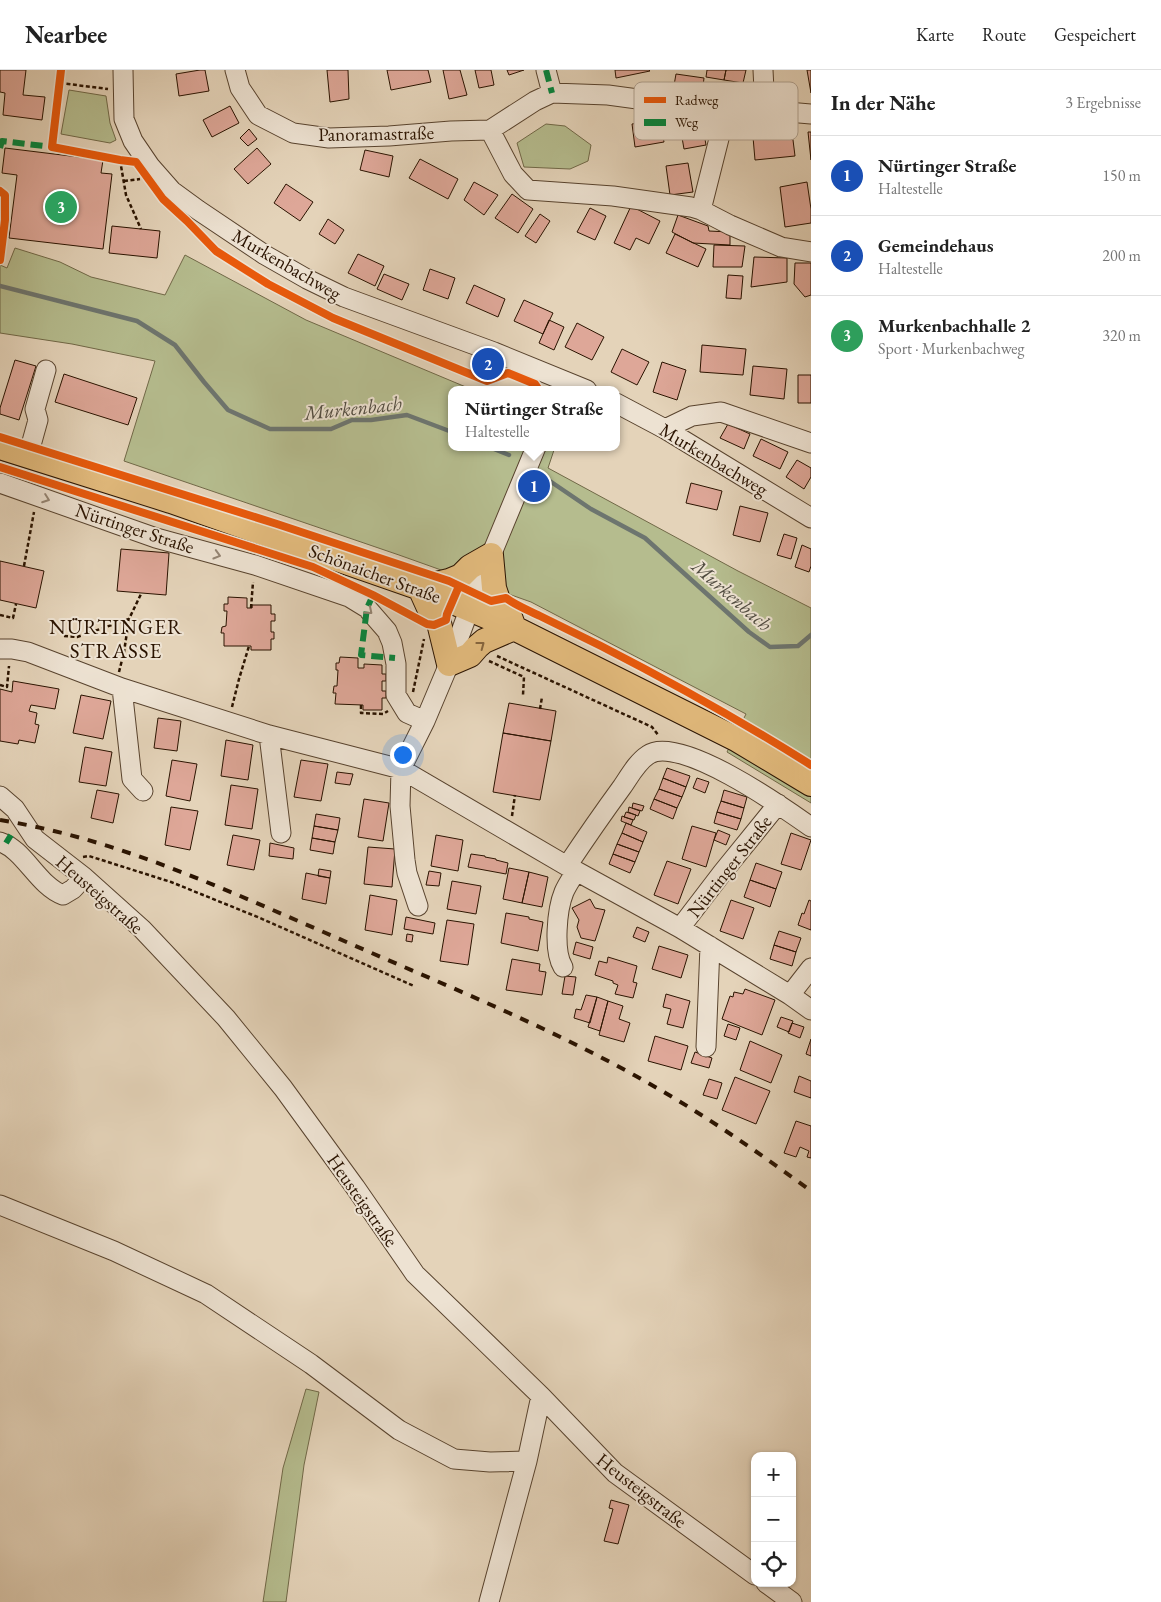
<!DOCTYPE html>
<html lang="de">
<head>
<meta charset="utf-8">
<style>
  :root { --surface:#fff; --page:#f6f6f6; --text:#222; --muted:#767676; --line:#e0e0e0; --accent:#8f2418 }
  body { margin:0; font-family:"EB Garamond",serif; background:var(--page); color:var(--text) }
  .controls { position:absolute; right:15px; bottom:15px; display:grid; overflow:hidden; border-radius:10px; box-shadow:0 1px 4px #0004 }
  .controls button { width:45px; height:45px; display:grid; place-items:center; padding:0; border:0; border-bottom:1px solid var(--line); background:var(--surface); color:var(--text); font:25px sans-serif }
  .you { position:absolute; left:402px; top:684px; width:18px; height:18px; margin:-12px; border:4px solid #fff; border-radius:50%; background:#1a73e8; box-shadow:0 0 0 8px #1a73e833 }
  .badge { display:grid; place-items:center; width:32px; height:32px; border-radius:50%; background:var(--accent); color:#fff; font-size:16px; font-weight:700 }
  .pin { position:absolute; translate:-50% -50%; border:2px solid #fff; box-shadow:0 1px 5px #0006 }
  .popup { position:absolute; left:448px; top:316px; width:172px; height:65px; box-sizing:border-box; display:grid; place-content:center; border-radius:10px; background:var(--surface); filter:drop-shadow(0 1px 4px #0005); font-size:16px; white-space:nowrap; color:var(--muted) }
  .popup b { font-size:19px; color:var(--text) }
  .popup::after { content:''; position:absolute; left:50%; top:100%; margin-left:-10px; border:10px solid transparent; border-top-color:var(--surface) }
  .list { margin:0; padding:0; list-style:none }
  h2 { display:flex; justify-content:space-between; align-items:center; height:65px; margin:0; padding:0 20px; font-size:21px }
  h2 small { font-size:16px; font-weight:400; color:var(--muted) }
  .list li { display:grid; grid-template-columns:32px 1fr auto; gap:15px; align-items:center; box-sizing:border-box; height:80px; padding:0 20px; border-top:1px solid var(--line) }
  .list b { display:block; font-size:19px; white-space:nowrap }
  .list p { margin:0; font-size:16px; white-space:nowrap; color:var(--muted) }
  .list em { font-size:16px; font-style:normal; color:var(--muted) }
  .icon { flex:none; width:28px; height:28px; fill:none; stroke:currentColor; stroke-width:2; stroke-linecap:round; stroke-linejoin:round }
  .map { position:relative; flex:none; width:811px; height:1532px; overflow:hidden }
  header { display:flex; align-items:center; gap:30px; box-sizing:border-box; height:70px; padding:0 25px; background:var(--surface); border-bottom:1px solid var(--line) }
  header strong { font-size:24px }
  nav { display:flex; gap:28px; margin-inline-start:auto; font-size:18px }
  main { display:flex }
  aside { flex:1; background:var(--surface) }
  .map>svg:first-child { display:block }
  .green { fill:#b5bc8e; stroke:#706847 }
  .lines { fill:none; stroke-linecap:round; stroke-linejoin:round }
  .stream { stroke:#6d756f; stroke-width:4.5 }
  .building { fill:#dea798; stroke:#2a1300 }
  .minor-casing { stroke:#58432e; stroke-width:21 }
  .major-casing { stroke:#2a1300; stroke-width:26 }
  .path { stroke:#2a1300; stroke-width:2.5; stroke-dasharray:4 2.5; stroke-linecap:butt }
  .minor { stroke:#ede2d2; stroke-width:19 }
  .major { stroke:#e2ba7c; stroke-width:24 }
  .rail { stroke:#2a1300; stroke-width:4; stroke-dasharray:9 9; stroke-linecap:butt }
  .quiet { stroke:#00873e; stroke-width:6; stroke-dasharray:12 6; stroke-linecap:butt }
  .cycleway-casing { stroke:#ede2d2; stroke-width:11 }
  .cycleway { stroke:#e8590c; stroke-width:8 }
  .oneway { stroke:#958574 }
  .oneway2 { stroke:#86663e }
  .labels { text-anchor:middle; stroke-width:4; stroke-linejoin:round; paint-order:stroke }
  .street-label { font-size:19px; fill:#2a1300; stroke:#ede2d2 }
  .water-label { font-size:20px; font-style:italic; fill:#514c41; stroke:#ede2d2 }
  .quarter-label { font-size:21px; letter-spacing:1px; fill:#2a1300; stroke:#ede2d2 }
  .key { fill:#ede2d2; stroke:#b2a493; stroke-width:1 }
  .key-label { font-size:14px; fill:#2a1300 }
</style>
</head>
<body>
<header>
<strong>Nearbee</strong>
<nav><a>Karte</a><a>Route</a><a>Gespeichert</a></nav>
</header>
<main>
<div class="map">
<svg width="811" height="1532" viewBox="0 0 811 1532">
  <rect width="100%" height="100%" fill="#e4d3b9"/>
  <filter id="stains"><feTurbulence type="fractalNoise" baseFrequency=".004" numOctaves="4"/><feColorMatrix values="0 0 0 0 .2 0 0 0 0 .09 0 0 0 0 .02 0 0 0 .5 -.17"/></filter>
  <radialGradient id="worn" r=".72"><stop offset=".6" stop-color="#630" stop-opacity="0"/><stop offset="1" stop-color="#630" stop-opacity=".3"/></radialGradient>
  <path class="green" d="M69,20L106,26L110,53L116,70L110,73L61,64Z
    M546,54L565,56L591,75L588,91L570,99L524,97L517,73Z
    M15,178L60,192L91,207L165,225L185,185L306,250L473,320H452V377H555L548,398L738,501L811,538V733L727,682L746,644L531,532L399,485L124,391L155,291L72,274L0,263V195L7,198Z
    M306,1319L319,1322L304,1395L286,1532H263L283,1398Z"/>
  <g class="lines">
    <path class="stream" d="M0,216L137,251L175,275L204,312L228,340L270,359H331L352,350H371L407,345L452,362
      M489,377L509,385
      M538,403L591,439L645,468L749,562L770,577L798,576L811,565"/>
  </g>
  <path class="building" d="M0,0H26L23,25L45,27L42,50L3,45L5,23L0,22Z
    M200,0H205L209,21L179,26L176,4Z
    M327,0H348L349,29L330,32Z
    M387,0H428L431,12L391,20Z
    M443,0H460L467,25L449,29Z
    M475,0H491L494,15L479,18Z
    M507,0H524L509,5Z
    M615,0H649L650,1L616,8Z
    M707,0H726L724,10L706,7Z
    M726,0H746L743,13L724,10Z
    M807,0H811V23Z
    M676,4L704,8L702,25L673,21Z
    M230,36L239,53L212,67L203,50Z
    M660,50L664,72L635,77L632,54Z
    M702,52L706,75L684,79L680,56Z
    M249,59L257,69L248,76L240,68Z
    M792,62L795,86L755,90L753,67Z
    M808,62H811V90Z
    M5,78L103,90L101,103L112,104L103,179L9,168L17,105L2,103Z
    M257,78L271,94L248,114L234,99Z
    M365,80L393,86L389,107L360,100Z
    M420,89L458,109L448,129L409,108Z
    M688,93L693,122L670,125L666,96Z
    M474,112L498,125L484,145L464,130Z
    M807,112L811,139V153L785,157L780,117Z
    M286,114L313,132L300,151L274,133Z
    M512,124L533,139L518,163L495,148Z
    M631,136L660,151L649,174L636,168L630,180L614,173Z
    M590,138L606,146L595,170L577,162Z
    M540,144L550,151L536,173L525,166Z
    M678,145L708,156L709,161L730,162V175L693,173L672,162Z
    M328,149L344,160L335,174L319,164Z
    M112,156L160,161L157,188L109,183Z
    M675,164L706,179L698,197L666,183Z
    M714,175L745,176L742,197H713Z
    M358,184L384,196L375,216L348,203Z
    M754,187L787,188V212L751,217Z
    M795,193H811V225L805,227L794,214Z
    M430,199L455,208L448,229L423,220Z
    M384,204L409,214L402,230L377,219Z
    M728,205L743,206L741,229L726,228Z
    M474,215L505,229L498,247L466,233Z
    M524,230L553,243L543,264L514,251Z
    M549,250L564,257L554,280L539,273Z
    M577,253L604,267L592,290L565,277Z
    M702,275L746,279L743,305L700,302Z
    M622,279L649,292L637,315L611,302Z
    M15,290L36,296L19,350L0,344V338Z
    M662,292L686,300L677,330L653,322Z
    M753,296L787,299L784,329L750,325Z
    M64,304L137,328L128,355L55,332Z
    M798,305H811V333H798Z
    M728,354L750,364L744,379L720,368Z
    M761,369L788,382L780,399L753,386Z
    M797,390L811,398V407L804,419L786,407Z
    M691,413L722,421L717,440L686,433Z
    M740,436L768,443L760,472L733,465Z
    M784,464L797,468L791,489L777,485Z
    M802,475L811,479V496L809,502L795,497Z
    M121,479L169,483L166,525L117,521Z
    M0,491L44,501L36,538L0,530Z
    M228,527L247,528V538H252V535H271V544H275V551H271V562H274V569H271V580H251V576H224V563H221L222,557L226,556L227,541H224V534H228Z
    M340,587L358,588V598H364V594L382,595V604H386V611H382V621H386V628H382V640H363V635L335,634L336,623H333L334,616H337L338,600H336V593H339Z
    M13,611L59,619L55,639L31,635L29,641L37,643L35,654L39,655L35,673L19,670L18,674L0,671V619L12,622Z
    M81,625L111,631L103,669L73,663Z
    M509,633L556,641L551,671L503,663Z
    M158,648L181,651L177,681L154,678Z
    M503,663L551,671L540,730L493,722Z
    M226,670L253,675L248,710L221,706Z
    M85,677L112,682L106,716L79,712Z
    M172,690L197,694L190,731L166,726Z
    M301,690L328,694L321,731L294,727Z
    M667,698L690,706L686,717L663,708Z
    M337,702L353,704L350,715L335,713Z
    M663,708L686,717L682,727L659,719Z
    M697,708L709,712L705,723L693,718Z
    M231,715L258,719L252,759L225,755Z
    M659,719L682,727L677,738L654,729Z
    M97,720L119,724L113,753L91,748Z
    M724,720L747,727L744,738L721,731Z
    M364,729L389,733L383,771L358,767Z
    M654,729L677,738L673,749L650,739Z
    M721,731L744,738L741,749L717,742Z
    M633,733L644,736L642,741L632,738Z
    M171,737L198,741L190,780L165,775Z
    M629,737L640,741L638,746L628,742Z
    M626,742L636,745L634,750L624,747Z
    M717,742L741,749L737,760L714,753Z
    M316,744L340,748L338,760L314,756Z
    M622,746L633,750L631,755L621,751Z
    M626,753L647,762L643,772L622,763Z
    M314,756L338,760L335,772L312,768Z
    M692,756L716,763L706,797L682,789Z
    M718,760L730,765L726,775L714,770Z
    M622,763L643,772L639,782L617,774Z
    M791,763L811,770L801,800L781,794Z
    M233,765L260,770L254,800L227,795Z
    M436,765L463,770L458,801L431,796Z
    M312,768L335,772L333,784L310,780Z
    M270,773L294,778L293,789L269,786Z
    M617,774L639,782L635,792L613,784Z
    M368,777L395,779L392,817L364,814Z
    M471,784L485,786V787L496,789V790L508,793L506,804L468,797Z
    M613,784L635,792L630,803L609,794Z
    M667,791L691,799L678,834L654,825Z
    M756,793L782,802L776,819L750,810Z
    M509,798L529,802L522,833L503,829Z
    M319,799L331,801L330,808L318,806Z
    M429,801L441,803L439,816L426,815Z
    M529,802L548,807L542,837L522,833Z
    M306,803L330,808L326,834L302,829Z
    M750,810L776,819L770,837L744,827Z
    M452,811L481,816L476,844L447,839Z
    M370,825L397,830L392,865L365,860Z
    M590,829L595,838L605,840L595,871L581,868L577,857L579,850L572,838Z
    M731,830L754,838L743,869L720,861Z
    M809,830L811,831V860L798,855L802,843L804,844Z
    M506,843L529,847V849L543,852L538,881L501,873Z
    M406,847L435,853L433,864L404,859Z
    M447,850L474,854L468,895L440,891Z
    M637,857L649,862L645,872L633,867Z
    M779,861L801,868L796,882L774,875Z
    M407,864L413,865L412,872L406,871Z
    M576,872L593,877L590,889L573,884Z
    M774,875L796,882L792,896L770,889Z
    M659,876L688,885L681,908L652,899Z
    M608,887L637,896L633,912L637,913L633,928L615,924L618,915L613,913V911L595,905L599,891L607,893Z
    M512,889L540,894L539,901L546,902L542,925L506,920Z
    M565,906L576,907L573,925L562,924Z
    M745,919L775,930L762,965L722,949L730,926L733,927L734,922L743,924Z
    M666,924L690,931L683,958L667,954L671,939L663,937Z
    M586,925L597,927L590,953L574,948L576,939L581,940Z
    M597,927L608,931L600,961L588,957Z
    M608,931L623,936L619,949L630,953L624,972L599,965Z
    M781,947L793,951L789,962L777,957Z
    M792,953L804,957L800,968L788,963Z
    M728,954L740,958L736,970L724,966Z
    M655,966L688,976L681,1000L648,991Z
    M811,969V986L806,984Z
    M750,971L782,985L771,1013L740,1000Z
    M695,982L712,988L709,998L691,993Z
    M799,1006L811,1011V1028L794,1022Z
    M735,1007L770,1021L756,1054L722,1040Z
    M709,1009L722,1013L717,1029L703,1025Z
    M796,1051L811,1056V1088L807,1087L809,1081L800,1077L796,1087L784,1083Z
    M611,1430L629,1435L618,1474L604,1471L613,1439L609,1438Z"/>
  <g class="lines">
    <defs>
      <path id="minor" d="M123,0L124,49L133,71L150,96L172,121L198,140L265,185L307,209L344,227L494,282L587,320
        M235,0L240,18L258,45L293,63L329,68L389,66L451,61L490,60L535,31L552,23L608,25L726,41L765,40L811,44
        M546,0L552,23
        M763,0L765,40
        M726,41L701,140L730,155L781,177L811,182
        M490,60L513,104L528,120L613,126L691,137L701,140
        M616,333L665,359L811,448
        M665,359L692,346L721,342L811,373
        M28,386L38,350L35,339L46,300
        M0,413L156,468L255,495L349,527L367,538L387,561L392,573L396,594V625L407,643L425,651
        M0,579H12L28,582L122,618L269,665L401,699L567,796L680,858L790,925L811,940
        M122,618L132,709L143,721
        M269,665L281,763
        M0,726L15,739L35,769L84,807L142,859L226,948L283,1018L355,1117L415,1204L541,1326L615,1403L755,1505
        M0,772C24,779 38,816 63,825L73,819L84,807
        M567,796C585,769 603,743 622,717C629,707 637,692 648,685C678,663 784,738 811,757
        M418,836L407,803L405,790L400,736L401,699L425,651L449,594L475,524L536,377
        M680,858L722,803L778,734
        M563,897C553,881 557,839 564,822C567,815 572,808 576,801
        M790,925L811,898
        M706,977L710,876
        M0,1135L114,1181L206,1224L311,1294L399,1360L454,1389L490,1392L527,1391
        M766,1513L792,1532
        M489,1532L527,1391L541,1326"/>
      <path id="major" d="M0,377L171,431L420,518L514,558L736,669L811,714
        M420,518L449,511L461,506L470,497L491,485L494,518L498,530L509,544L514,558
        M420,518L429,538L435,545L439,553L449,594L470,585L477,577L484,571L514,558"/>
    </defs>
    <use href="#minor" class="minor-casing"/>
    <use href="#major" class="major-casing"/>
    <path class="path" d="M60,13L108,19
      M120,90L126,125L141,159
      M124,111L140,109
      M24,496L34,442
      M251,538L253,512
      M0,545L13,548L16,534
      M64,566L77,567L129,549L141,524
      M497,586L652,657L659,666
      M489,591L524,607L523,625
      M119,602L124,582L129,549
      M0,615L7,617L9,596
      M413,622L424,569
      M361,635V643L383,644L388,641
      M232,637L239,609L249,576
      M540,639L542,627
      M512,746L515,725
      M83,787L89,786L171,812L260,848L414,916"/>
    <use href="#minor" class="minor"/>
    <use href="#major" class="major"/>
    <path class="rail" d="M0,750C118,769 226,820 335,867C435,911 538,952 634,1005C696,1039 754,1079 811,1121"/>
    <path class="quiet" d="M546,0L552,23
      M0,78L2,71L52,77
      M373,525L367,538L361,585L395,588
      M6,773L11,765"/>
    <defs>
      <path id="cycleway" d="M61,0L52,77L120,90L136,92L163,129L187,151L216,181L268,214L333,248L487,311L508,303L535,314L539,320
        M0,121L5,125V150L0,190
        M0,367L277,454L449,511L491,531L506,528C517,536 528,540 540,546C560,556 581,566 601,576C673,613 743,652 811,695
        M0,397L313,497L373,525L427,554L434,555L446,550L447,544L459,516"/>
    </defs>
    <use href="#cycleway" class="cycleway-casing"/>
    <use href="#cycleway" class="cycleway"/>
  </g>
  <defs><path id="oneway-chevron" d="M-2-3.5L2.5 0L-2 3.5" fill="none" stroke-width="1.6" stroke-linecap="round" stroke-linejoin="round" transform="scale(1.25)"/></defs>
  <g class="oneway">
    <use href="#oneway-chevron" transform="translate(46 429) rotate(20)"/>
    <use href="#oneway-chevron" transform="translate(217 485) rotate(16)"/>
    <use href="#oneway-chevron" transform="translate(369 541) rotate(40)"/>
  </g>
  <use class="oneway2" href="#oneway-chevron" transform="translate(481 575) rotate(-37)"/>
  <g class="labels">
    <g class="street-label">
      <text transform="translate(376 63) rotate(-1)" y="7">Panoramastraße</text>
      <text transform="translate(287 194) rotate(30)" y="7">Murkenbachweg</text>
      <text transform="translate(714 389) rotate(31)" y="7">Murkenbachweg</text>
      <text transform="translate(135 458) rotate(18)" y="7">Nürtinger Straße</text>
      <text transform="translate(375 503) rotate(20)" y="7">Schönaicher Straße</text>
      <text transform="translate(729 796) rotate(-52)" y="7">Nürtinger Straße</text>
      <text transform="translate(100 824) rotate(41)" y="7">Heusteigstraße</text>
      <text transform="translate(363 1130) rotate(55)" y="7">Heusteigstraße</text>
      <text transform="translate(642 1420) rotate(38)" y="7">Heusteigstraße</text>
    </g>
    <g class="water-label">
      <text transform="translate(353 338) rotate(-6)" y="7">Murkenbach</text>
      <text transform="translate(732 525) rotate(41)" y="7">Murkenbach</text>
    </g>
    <g class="quarter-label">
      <text x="116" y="564">NÜRTINGER<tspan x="116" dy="24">STRASSE</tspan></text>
    </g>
  </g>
  <rect x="634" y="12" width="164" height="58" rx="8" class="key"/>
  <rect x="644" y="27" width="22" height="6" fill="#e8590c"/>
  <rect x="644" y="49" width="22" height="7" fill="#00873e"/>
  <g class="key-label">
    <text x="675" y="35">Radweg</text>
    <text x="675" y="57">Weg</text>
  </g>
  <rect width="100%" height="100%" filter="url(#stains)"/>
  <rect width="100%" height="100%" fill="url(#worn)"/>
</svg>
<div class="controls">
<button>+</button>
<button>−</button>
<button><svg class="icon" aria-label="locate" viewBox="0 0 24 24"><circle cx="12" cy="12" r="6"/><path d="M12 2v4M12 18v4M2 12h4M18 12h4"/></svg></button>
</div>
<div class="you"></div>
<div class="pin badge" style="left:534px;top:416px;background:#1a4fb4">1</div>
<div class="popup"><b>Nürtinger Straße</b>Haltestelle</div>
<div class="pin badge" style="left:488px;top:294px;background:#1a4fb4">2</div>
<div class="pin badge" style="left:61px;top:137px;background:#2e9e5b">3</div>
</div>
<aside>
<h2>In der Nähe<small>3 Ergebnisse</small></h2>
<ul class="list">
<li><span class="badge" style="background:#1a4fb4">1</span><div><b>Nürtinger Straße</b><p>Haltestelle</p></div><em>150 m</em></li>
<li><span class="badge" style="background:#1a4fb4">2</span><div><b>Gemeindehaus</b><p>Haltestelle</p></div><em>200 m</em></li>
<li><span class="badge" style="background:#2e9e5b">3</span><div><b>Murkenbachhalle 2</b><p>Sport · Murkenbachweg</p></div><em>320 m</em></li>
</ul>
</aside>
</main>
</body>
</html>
